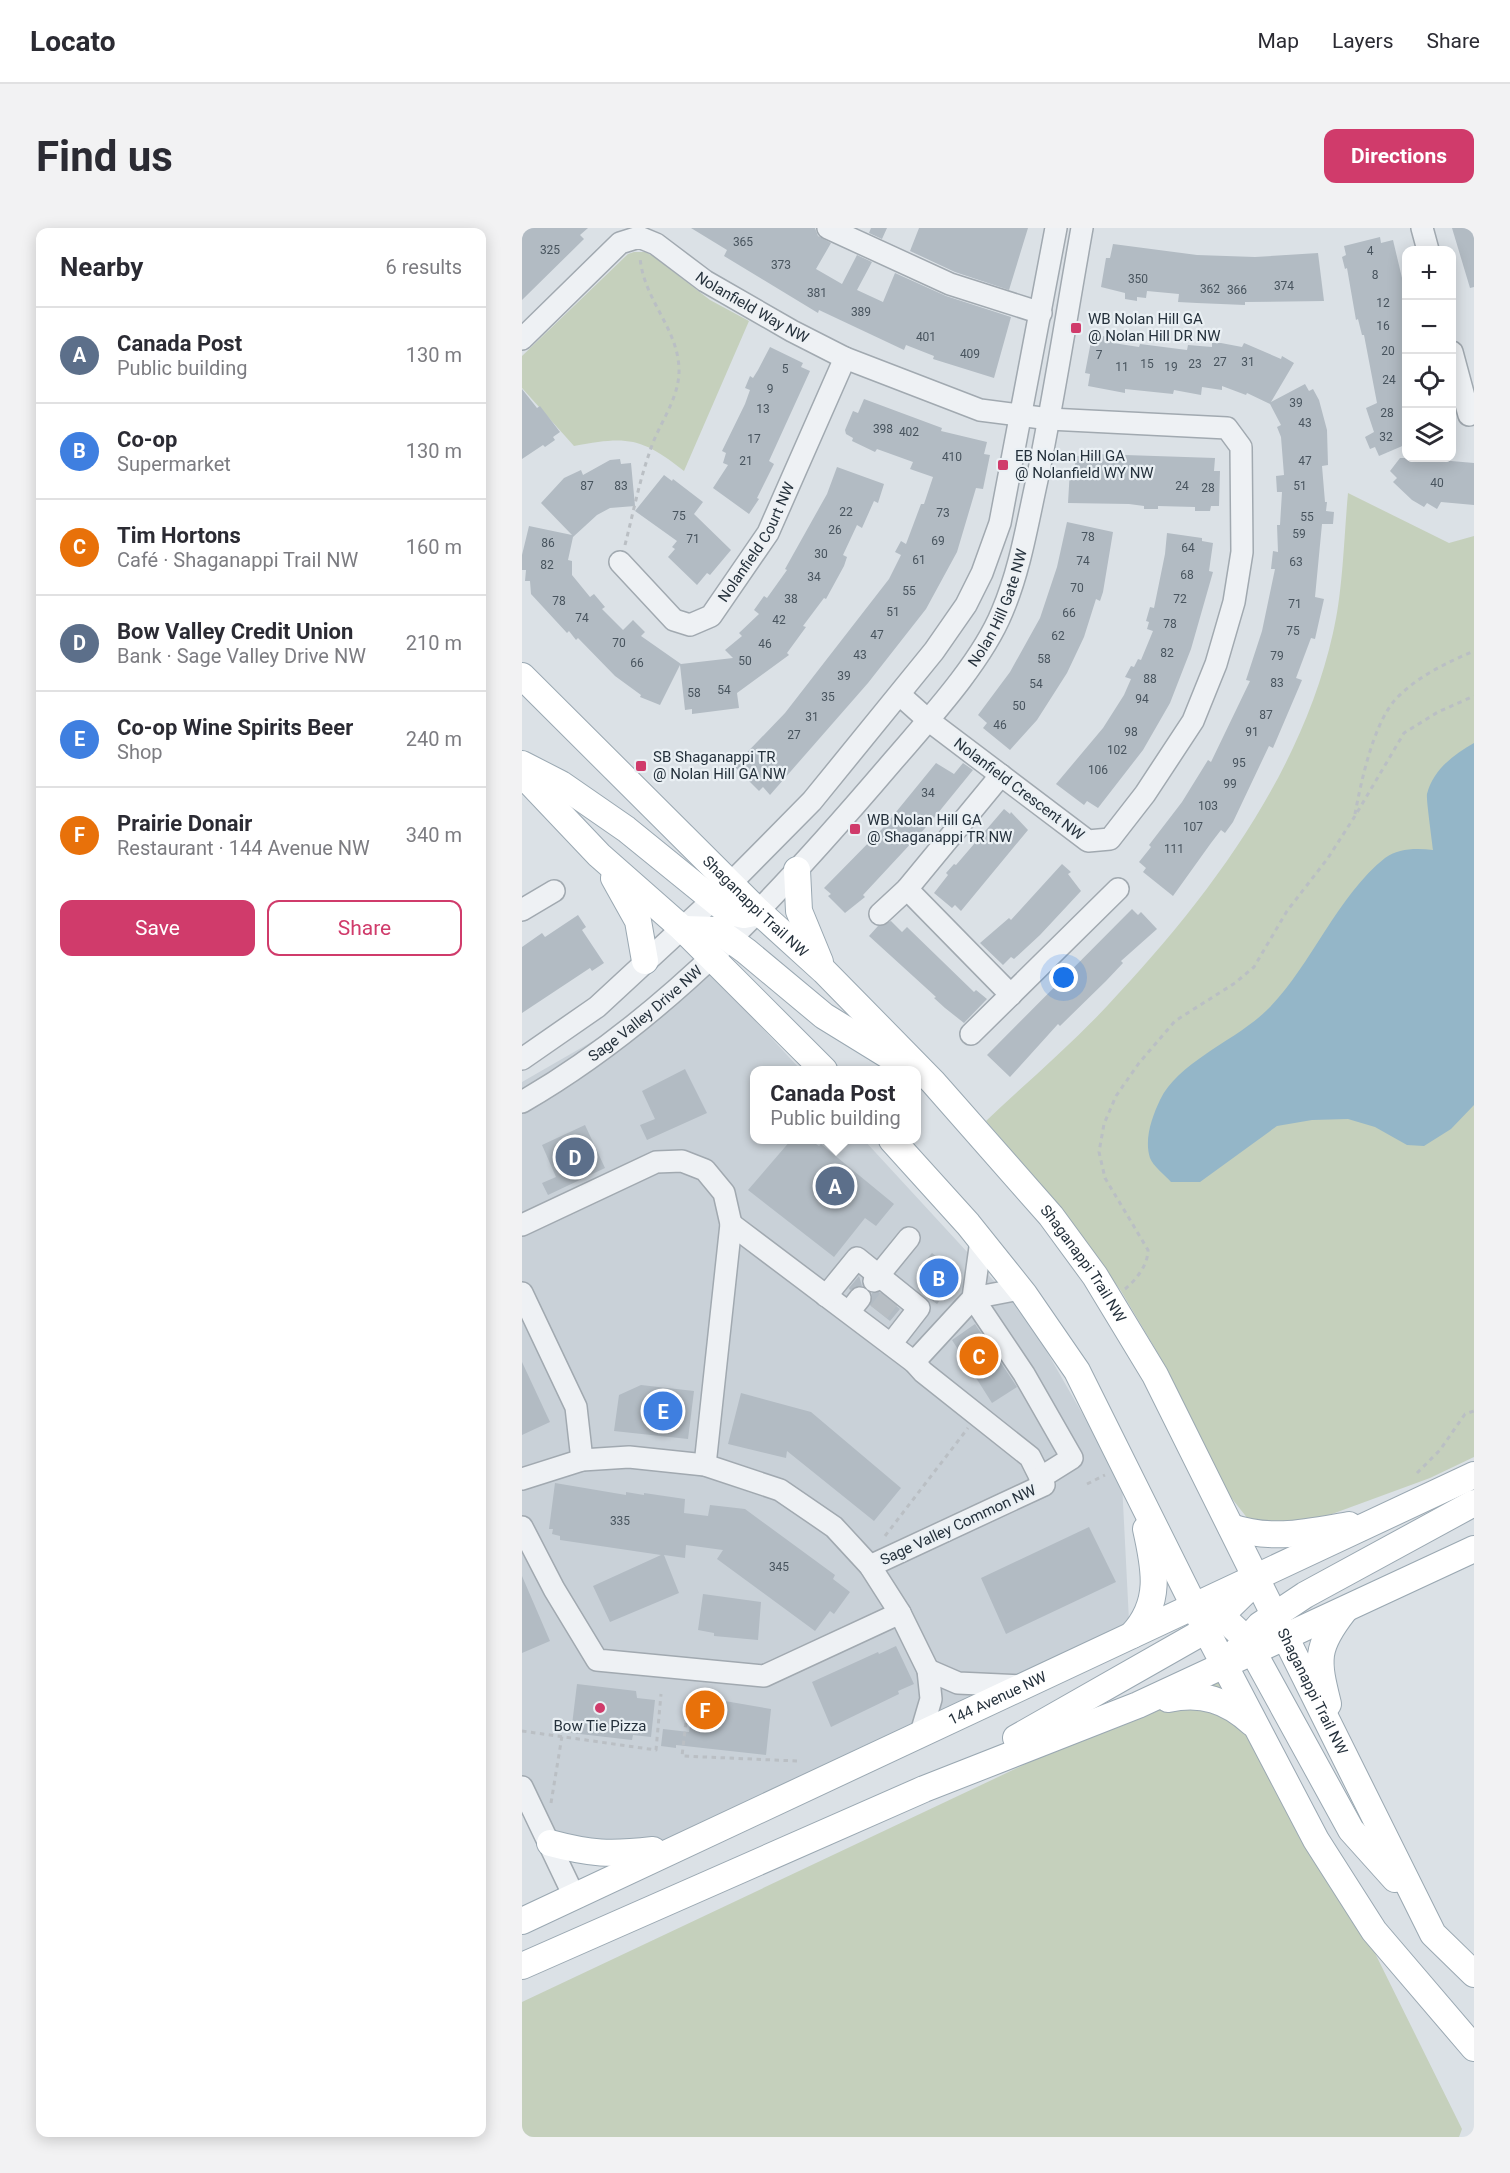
<!DOCTYPE html>
<html lang="en">
<head>
<meta charset="utf-8">
<style>
  :root { --surface:#fff; --page:#f2f2f3; --text:#2b2b33; --muted:#7c7c81; --line:#e1e1e2; --accent:#d03b6b }
  body { margin:0; font-family:Roboto,sans-serif; background:var(--page); color:var(--text) }
  .controls { position:absolute; right:18px; top:18px; display:grid; overflow:hidden; border-radius:12px; box-shadow:0 3px 15px #0003 }
  .controls button { width:54px; height:54px; display:grid; place-items:center; padding:0; border:0; border-bottom:2px solid var(--line); background:var(--surface); color:var(--text); font:30px sans-serif }
  .you { position:absolute; left:542px; top:750px; width:21px; height:21px; margin:-15px; border:4px solid #fff; border-radius:50%; background:#1a73e8; box-shadow:0 0 0 9px #1a73e833 }
  .badge { display:grid; place-items:center; width:39px; height:39px; border-radius:50%; background:var(--accent); color:#fff; font-size:20px; font-weight:700 }
  .pin { position:absolute; translate:-50% -50%; border:3px solid #fff; box-shadow:0 2px 6px #0006 }
  .popup { position:absolute; left:228px; top:838px; width:171px; height:78px; box-sizing:border-box; display:grid; place-content:center; border-radius:12px; background:var(--surface); filter:drop-shadow(0 2px 4px #0005); font-size:20px; white-space:nowrap; color:var(--muted) }
  .popup b { font-size:22px; color:var(--text) }
  .popup::after { content:''; position:absolute; left:50%; top:100%; margin-left:-12px; border:12px solid transparent; border-top-color:var(--surface) }
  .list { margin:0; padding:0; list-style:none }
  h2 { display:flex; justify-content:space-between; align-items:center; height:78px; margin:0; padding:0 24px; font-size:26px }
  h2 small { font-size:20px; font-weight:400; color:var(--muted) }
  .list li { display:grid; grid-template-columns:39px 1fr auto; gap:18px; align-items:center; box-sizing:border-box; height:96px; padding:0 24px; border-top:2px solid var(--line) }
  .list b { display:block; font-size:22px; white-space:nowrap }
  .list p { margin:0; font-size:20px; white-space:nowrap; color:var(--muted) }
  .list em { font-size:20px; font-style:normal; color:var(--muted) }
  .actions { display:flex; gap:12px; padding:18px 24px }
  .actions a { flex:1; padding:14px 0; border:2px solid var(--accent); border-radius:12px; text-align:center; font-size:21px; color:var(--accent) }
  .actions .main { background:var(--accent); color:#fff }
  .icon { flex:none; width:33px; height:33px; fill:none; stroke:currentColor; stroke-width:2; stroke-linecap:round; stroke-linejoin:round }
  .map { position:relative; flex:none; width:952px; height:1909px; overflow:hidden; border-radius:12px }
  header { display:flex; align-items:center; gap:36px; box-sizing:border-box; height:84px; padding:0 30px; background:var(--surface); border-bottom:2px solid var(--line) }
  header strong { font-size:28px }
  nav { display:flex; gap:33px; margin-inline-start:auto; font-size:21px }
  .intro { display:flex; align-items:center; justify-content:space-between; box-sizing:border-box; height:144px; padding:0 36px }
  h1 { margin:0; font-size:42px }
  .button { padding:15px 27px; border-radius:12px; background:var(--accent); color:#fff; font-size:21px; font-weight:700 }
  main { display:flex; gap:36px; padding:0 36px }
  aside { flex:1; background:var(--surface); border-radius:12px; box-shadow:0 3px 15px #0003 }
  .map>svg:first-child { display:block }
  .built { fill:#c9d1d8 }
  .green { fill:#c5d0bc }
  .water { fill:#94b6c8 }
  .building { fill:#b2bbc3 }
  .lines { fill:none; stroke-linecap:round; stroke-linejoin:round }
  .minor-tunnel { stroke:#b7bec4; stroke-width:21; stroke-dasharray:21 10; stroke-linecap:butt }
  .minor-casing { stroke:#a1a9b0; stroke-width:24 }
  .major-casing { stroke:#9aa8b2; stroke-width:28 }
  .path { stroke:#babfc4; stroke-width:3; stroke-dasharray:4.5 4.5; stroke-linecap:butt }
  .minor { stroke:#eef1f4; stroke-width:21 }
  .major { stroke:#fff; stroke-width:26 }
  .poi-dot { fill:#d03b6b; stroke:#eaf0f4; stroke-width:2 }
  .labels { text-anchor:middle; stroke-width:4.5; stroke-linejoin:round; paint-order:stroke }
  .number-label { font-size:12px; fill:#48545e }
  .street-label { font-size:15px; fill:#25313c; stroke:#eaf0f4 }
  .poi-label { font-size:15px; fill:#25313c; stroke:#eaf0f4; text-anchor:start }
</style>
</head>
<body>
<header>
<strong>Locato</strong>
<nav><a>Map</a><a>Layers</a><a>Share</a></nav>
</header>
<div class="intro"><h1>Find us</h1><a class="button">Directions</a></div>
<main>
<aside>
<h2>Nearby<small>6 results</small></h2>
<ul class="list">
<li><span class="badge" style="background:#5c6f8a">A</span><div><b>Canada Post</b><p>Public building</p></div><em>130 m</em></li>
<li><span class="badge" style="background:#3f7fe0">B</span><div><b>Co-op</b><p>Supermarket</p></div><em>130 m</em></li>
<li><span class="badge" style="background:#e8710a">C</span><div><b>Tim Hortons</b><p>Café · Shaganappi Trail NW</p></div><em>160 m</em></li>
<li><span class="badge" style="background:#5c6f8a">D</span><div><b>Bow Valley Credit Union</b><p>Bank · Sage Valley Drive NW</p></div><em>210 m</em></li>
<li><span class="badge" style="background:#3f7fe0">E</span><div><b>Co-op Wine Spirits Beer</b><p>Shop</p></div><em>240 m</em></li>
<li><span class="badge" style="background:#e8710a">F</span><div><b>Prairie Donair</b><p>Restaurant · 144 Avenue NW</p></div><em>340 m</em></li>
</ul>
<div class="actions"><a class="main">Save</a><a>Share</a></div>
</aside>
<div class="map">
<svg width="952" height="1909" viewBox="0 0 952 1909">
  <rect width="100%" height="100%" fill="#dbe1e6"/>
  <path class="built" d="M189,745L279,842H232V912H342L505,1089L600,1255L607,1393L503,1458L155,1619L28,1615L0,1556V854Z"/>
  <path class="green" d="M112,24H123L131,28L188,72L227,93L162,243C119,209 105,208 52,218L0,160V128L106,26Z
    M826,265L927,315L952,308V1229L908,1250L791,1293L762,1300L726,1291L704,1263L644,1139L599,1063L526,965L464,893C505,854 548,818 586,777C684,673 779,548 811,405C821,364 822,308 826,265Z
    M711,1438L940,1901L937,1909H0V1774Z"/>
  <path class="water" d="M952,515V877L929,901L902,918L885,917L853,899L826,891L790,892L755,898L678,954H649C643,947 631,938 628,930C622,911 630,889 638,872C657,833 715,812 745,782C788,740 815,668 863,630C876,620 895,620 911,622C910,612 904,571 905,566C911,542 932,526 952,515Z"/>
  <path class="building" d="M0,0H66L58,7L62,11L0,72Z
    M169,0H293L296,8L309,15L294,41L320,56L335,27L350,34L335,62L361,74L373,45L424,68L489,89L472,150L411,131L412,128L384,117L382,122L297,82L296,85L202,28L205,22Z
    M349,0H365L360,11L347,5Z
    M397,0H506L487,62L433,44L388,23Z
    M930,0H952V59L948,60Z
    M858,9L859,15L871,12L885,71V216L857,228L853,219L848,221L843,209L852,204L844,180L855,175L842,107H840L836,91L834,92L825,40L823,41L820,29L824,27L822,18Z
    M591,16L675,27L733,29L796,25L802,73L723,74V77L675,75L656,74L657,66L625,63L624,70L615,69V73L603,71V65L579,59L584,30H588Z
    M575,107L591,110V115L617,119L618,116L665,122L666,117L690,119V115H699L720,119L722,115L759,131L760,128L772,135L749,174L783,156L787,163L791,161L797,172L805,202L806,237L800,238L803,274H805L804,283L812,284L811,296H800L793,369L802,371L793,411L789,410L774,450L780,452L751,520L747,518L711,594L703,605L699,602L689,615L651,668L621,644L624,640L617,634L629,619L627,617L660,574L686,532L689,534L728,453L724,452L740,403L753,341H749L751,323L756,324L755,297H758L760,264H755L754,248L762,247L759,209L755,199L759,197L748,176L725,165L724,167L700,158V162L680,159L679,167L652,162L651,166L603,161V165L566,158L568,146L563,145L570,108Z
    M248,119L281,135L279,139L288,143L247,233L252,236L235,270L237,271L227,286L191,260L206,237L201,235L204,225L200,223L223,176L228,162L223,160L228,148L231,150L236,142Z
    M0,161L15,180L18,178L38,204L31,209L33,212L23,219L21,217L0,231Z
    M342,171L420,200L419,203L465,214L462,226L468,227L461,261L454,260L435,324L404,381L346,455L248,567L241,559L237,563L212,538L263,485L367,351L379,327L373,324L379,313L384,316L399,276H402L411,249L388,241L391,234L355,221L353,224L330,213L331,210L324,206L323,202L331,183L336,185Z
    M573,226L693,230L692,243H698L697,278H689L688,283H673V279L636,278V281H622V278L607,276L546,275L548,241H553V228L573,229Z
    M878,230H923L929,233L952,235V277L919,274L915,281L905,275L902,279L890,272L871,254L875,250L868,243Z
    M98,231L99,236L109,235L113,278L88,280L75,287L51,309L46,332L50,333V347L68,369L72,366L83,379L80,381L101,402L111,392L123,404L119,408L159,436L211,430L203,422L220,408L217,405L237,386L232,382L242,368L245,370L265,342L263,341L305,266L315,239L362,256L356,275L352,273L340,300L335,297L321,327L325,329L322,338L304,371L302,370L281,398L284,399L265,425L267,427L215,465L217,480L170,486V481L163,482L158,437L138,477L118,469L119,467L93,448L56,410L54,412L47,403L45,405L9,366L8,353H3L4,342H0V327L7,298L50,307L19,275L42,250L59,242L61,247L88,232Z
    M142,247L150,253L151,251L181,274L172,286L209,322L188,347L185,345L175,357L146,329L153,321L150,319L155,313L113,283Z
    M545,294L591,304L581,364L578,373L574,371L562,409L545,445L515,492L488,522L461,500L465,495L456,487L488,444L518,390L535,339Z
    M645,305L680,310V313L691,315L687,343L691,344L669,421L648,475L621,522L576,580L565,573L562,577L534,556L581,500L602,467L609,451L603,449L609,438L612,439L616,431L619,432L631,403L625,401L627,394L624,393L628,379L632,380L643,326Z
    M414,535L432,546L441,535L451,542L407,596L341,667L343,669L323,685L306,668L309,666L302,660L361,600Z
    M482,581L488,586L489,584L506,602L439,683L433,677L430,680L412,665L426,647L424,645L432,636L434,637Z
    M540,636L549,644L546,646L559,663L518,707L492,731L489,729L481,737L458,715L487,690L489,692Z
    M610,681L616,687L619,684L635,701L599,733L601,735L584,753L538,798L536,796L488,849L465,827Z
    M56,687L64,699L60,702L82,735L70,743L68,740L0,785V719L20,705L23,709Z
    M369,693L380,704L385,699L452,764L454,762L465,771L442,795L423,780L412,770L414,769L347,708L356,698Z
    M163,841L185,885L125,912L118,897L133,891L120,863Z
    M63,897L83,940L26,967L20,955L34,949L20,917Z
    M269,912H288L297,918L299,916L372,976L354,998L343,990L312,1029L226,962Z
    M410,1025L438,1047L415,1076L405,1069L403,1033Z
    M337,1048L340,1058L328,1062L327,1060Z
    M357,1064L378,1081L368,1093L348,1077L350,1065Z
    M453,1096L495,1159L470,1175L430,1112Z
    M0,1134L28,1194L0,1207Z
    M119,1157L172,1163L166,1211L92,1203L97,1167Z
    M219,1165L289,1184L379,1260L352,1293L265,1223L264,1230L206,1216Z
    M33,1255L104,1267V1264L122,1267V1265L163,1271L162,1285L186,1288L188,1277L223,1281L313,1347L311,1351L328,1364L312,1386L308,1383L293,1403L195,1331L201,1322L164,1317L163,1330L142,1327L157,1365L88,1394L71,1358L139,1327L38,1312V1308L30,1306L31,1301H27Z
    M567,1299L594,1354L484,1406L459,1350Z
    M0,1348L28,1413L0,1425Z
    M181,1366L239,1374L236,1412L192,1408V1405L176,1402Z
    M374,1418L392,1456L376,1463L377,1466L309,1499L290,1454L356,1424L357,1426Z
    M55,1456L114,1463L115,1470L133,1472L129,1509L111,1507L110,1512L49,1505Z
    M191,1471L249,1481L244,1527L154,1517V1520L139,1518L141,1501L167,1504L172,1473L191,1475Z"/>
  <g class="lines">
    <path class="minor-tunnel" d="M357,1084L369,1068"/>
    <defs>
      <g id="minor">
        <path d="M306,0L428,56L519,85"/>
        <path d="M900,0L906,22"/>
        <path id="s1" d="M0,111L98,15L117,9L134,16L183,53L270,103L323,130L458,182L527,191L705,200L719,219L720,324L712,374L694,436L671,493L623,566L588,611L566,613L406,492L378,467"/>
        <path d="M930,124L947,187"/>
        <path id="s2" d="M98,334L152,392L168,397L189,388L246,305L323,130"/>
        <path d="M385,661L489,767"/>
        <path d="M0,682L32,663"/>
        <path d="M358,686L385,661L479,547"/>
        <path d="M449,806L596,661"/>
        <path d="M0,831L75,779L208,656L290,573L412,423L444,377L460,345L478,295L534,0"/>
        <path id="s3" d="M0,874C147,789 262,661 371,533C407,491 459,435 480,384C498,342 505,297 515,252C532,169 545,84 560,0"/>
        <path d="M209,996L392,1134L401,1144L508,1229L522,1257L348,1338"/>
        <path d="M0,997L134,934L160,933L183,942L202,965L209,996L183,1237"/>
        <path d="M352,1053L387,1010"/>
        <path d="M0,1065L54,1179L60,1232"/>
        <path d="M304,1068L335,1030L397,1080L369,1116"/>
        <path d="M451,1070L502,1146L550,1230L518,1250"/>
        <path d="M451,1070L498,1061"/>
        <path d="M327,1084L338,1070"/>
        <path d="M392,1134L451,1070L459,1012"/>
        <path d="M0,1251L60,1232L107,1229L183,1237L258,1262L312,1299L348,1338L378,1385L406,1442L409,1471L399,1505"/>
        <path d="M0,1299L32,1361L75,1432L242,1448L378,1385"/>
        <path d="M406,1442L436,1455L502,1458"/>
        <path d="M0,1559L52,1668"/>
      </g>
      <g id="major">
        <path id="s4" d="M0,448L237,684L302,743L411,854L529,988L573,1048L633,1147L911,1706L952,1746"/>
        <path d="M0,536L39,556L104,601L205,683L222,687L237,684"/>
        <path d="M0,546L77,627L161,701L302,842"/>
        <path d="M275,642L277,683L298,734"/>
        <path d="M92,650L116,693L123,733"/>
        <path d="M161,701L195,702L224,723L302,788L380,836"/>
        <path d="M370,912L446,996L502,1066L555,1143L684,1402L794,1612L852,1703L952,1820"/>
        <path d="M709,1299C749,1313 786,1304 827,1297"/>
        <path d="M684,1383L707,1395L724,1411L829,1602L873,1651"/>
        <path d="M610,1407C640,1375 633,1341 624,1301"/>
        <path d="M713,1425L738,1397L783,1367L952,1275"/>
        <path d="M646,1471C680,1464 705,1472 730,1495"/>
        <path d="M806,1476C795,1432 793,1420 822,1383"/>
        <path d="M494,1510L684,1402L729,1358"/>
        <path d="M28,1615C69,1626 88,1627 131,1622"/>
        <path id="s5" d="M0,1693L952,1247"/>
        <path d="M0,1738L402,1561L616,1477L952,1321"/>
      </g>
    </defs>
    <use href="#minor" class="minor-casing"/>
    <use href="#major" class="major-casing"/>
    <path class="path" d="M103,317C111,286 117,254 128,223C136,197 158,170 157,141C156,100 121,71 118,29
      M833,586C839,554 851,497 873,472C894,449 924,435 952,423
      M603,1061C614,1052 626,1037 626,1022L583,950L577,924L582,896L594,868L617,835L653,793L713,755L732,739L765,683L806,630L833,588L882,505L916,484L952,468
      M895,1245L918,1222L943,1186L952,1183
      M565,1256L583,1247
      M363,1308L446,1200
      M167,1468L160,1528L275,1533
      M0,1503L134,1522L139,1466
      M29,1575L40,1508"/>
    <use href="#minor" class="minor"/>
    <use href="#major" class="major"/>
  </g>
  <g class="poi-dot">
    <rect x="548" y="94" width="12" height="12" rx="3"/>
    <rect x="475" y="231" width="12" height="12" rx="3"/>
    <rect x="113" y="532" width="12" height="12" rx="3"/>
    <rect x="327" y="595" width="12" height="12" rx="3"/>
    <circle cx="78" cy="1480" r="6"/>
  </g>
  <g class="labels">
    <g class="number-label">
      <text x="221" y="18">365</text>
      <text x="28" y="26">325</text>
      <text x="848" y="27">4</text>
      <text x="259" y="41">373</text>
      <text x="853" y="51">8</text>
      <text x="616" y="55">350</text>
      <text x="762" y="62">374</text>
      <text x="688" y="65">362</text>
      <text x="715" y="66">366</text>
      <text x="295" y="69">381</text>
      <text x="861" y="79">12</text>
      <text x="339" y="88">389</text>
      <text x="861" y="102">16</text>
      <text x="404" y="113">401</text>
      <text x="866" y="127">20</text>
      <text x="448" y="130">409</text>
      <text x="577" y="131">7</text>
      <text x="698" y="138">27</text>
      <text x="726" y="138">31</text>
      <text x="625" y="140">15</text>
      <text x="673" y="140">23</text>
      <text x="600" y="143">11</text>
      <text x="649" y="143">19</text>
      <text x="263" y="145">5</text>
      <text x="867" y="156">24</text>
      <text x="248" y="165">9</text>
      <text x="774" y="179">39</text>
      <text x="241" y="185">13</text>
      <text x="865" y="189">28</text>
      <text x="783" y="199">43</text>
      <text x="361" y="205">398</text>
      <text x="387" y="208">402</text>
      <text x="864" y="213">32</text>
      <text x="232" y="215">17</text>
      <text x="430" y="233">410</text>
      <text x="224" y="237">21</text>
      <text x="783" y="237">47</text>
      <text x="915" y="259">40</text>
      <text x="65" y="262">87</text>
      <text x="99" y="262">83</text>
      <text x="660" y="262">24</text>
      <text x="778" y="262">51</text>
      <text x="686" y="264">28</text>
      <text x="324" y="288">22</text>
      <text x="421" y="289">73</text>
      <text x="157" y="292">75</text>
      <text x="785" y="293">55</text>
      <text x="313" y="306">26</text>
      <text x="777" y="310">59</text>
      <text x="566" y="313">78</text>
      <text x="171" y="315">71</text>
      <text x="416" y="317">69</text>
      <text x="26" y="319">86</text>
      <text x="666" y="324">64</text>
      <text x="299" y="330">30</text>
      <text x="397" y="336">61</text>
      <text x="561" y="337">74</text>
      <text x="774" y="338">63</text>
      <text x="25" y="341">82</text>
      <text x="665" y="351">68</text>
      <text x="292" y="353">34</text>
      <text x="555" y="364">70</text>
      <text x="387" y="367">55</text>
      <text x="269" y="375">38</text>
      <text x="658" y="375">72</text>
      <text x="37" y="377">78</text>
      <text x="773" y="380">71</text>
      <text x="371" y="388">51</text>
      <text x="547" y="389">66</text>
      <text x="60" y="394">74</text>
      <text x="257" y="396">42</text>
      <text x="648" y="400">78</text>
      <text x="771" y="407">75</text>
      <text x="355" y="411">47</text>
      <text x="536" y="412">62</text>
      <text x="97" y="419">70</text>
      <text x="243" y="420">46</text>
      <text x="645" y="429">82</text>
      <text x="338" y="431">43</text>
      <text x="755" y="432">79</text>
      <text x="522" y="435">58</text>
      <text x="223" y="437">50</text>
      <text x="115" y="439">66</text>
      <text x="322" y="452">39</text>
      <text x="628" y="455">88</text>
      <text x="755" y="459">83</text>
      <text x="514" y="460">54</text>
      <text x="202" y="466">54</text>
      <text x="172" y="469">58</text>
      <text x="306" y="473">35</text>
      <text x="620" y="475">94</text>
      <text x="497" y="482">50</text>
      <text x="744" y="491">87</text>
      <text x="290" y="493">31</text>
      <text x="478" y="501">46</text>
      <text x="609" y="508">98</text>
      <text x="730" y="508">91</text>
      <text x="272" y="511">27</text>
      <text x="595" y="526">102</text>
      <text x="717" y="539">95</text>
      <text x="576" y="546">106</text>
      <text x="708" y="560">99</text>
      <text x="406" y="569">34</text>
      <text x="686" y="582">103</text>
      <text x="671" y="603">107</text>
      <text x="652" y="625">111</text>
      <text x="98" y="1297">335</text>
      <text x="257" y="1343">345</text>
    </g>
    <g class="street-label">
      <text dy="5" stroke="none"><textPath href="#s1" startOffset="291">Nolanfield Way NW</textPath></text>
      <text dy="5" stroke="none"><textPath href="#s2" startOffset="206">Nolanfield Court NW</textPath></text>
      <text dy="5" stroke="none"><textPath href="#s3" startOffset="694">Nolan Hill Gate NW</textPath></text>
      <text transform="translate(497 561) rotate(37)" y="5">Nolanfield Crescent NW</text>
      <text dy="5" stroke="none"><textPath href="#s4" startOffset="328">Shaganappi Trail NW</textPath></text>
      <text dy="5" stroke="none"><textPath href="#s3" startOffset="152">Sage Valley Drive NW</textPath></text>
      <text dy="5" stroke="none"><textPath href="#s4" startOffset="814">Shaganappi Trail NW</textPath></text>
      <text transform="translate(436 1297) rotate(-25)" y="5">Sage Valley Common NW</text>
      <text dy="5" stroke="none"><textPath href="#s4" startOffset="1300">Shaganappi Trail NW</textPath></text>
      <text dy="5" stroke="none"><textPath href="#s5" startOffset="525">144 Avenue NW</textPath></text>
    </g>
    <g class="poi-label">
      <text x="566" y="96">WB Nolan Hill GA<tspan x="566" dy="17">@ Nolan Hill DR NW</tspan></text>
      <text x="493" y="233">EB Nolan Hill GA<tspan x="493" dy="17">@ Nolanfield WY NW</tspan></text>
      <text x="131" y="534">SB Shaganappi TR<tspan x="131" dy="17">@ Nolan Hill GA NW</tspan></text>
      <text x="345" y="597">WB Nolan Hill GA<tspan x="345" dy="17">@ Shaganappi TR NW</tspan></text>
      <text x="78" y="1503" text-anchor="middle">Bow Tie Pizza</text>
    </g>
  </g>
</svg>
<div class="controls">
<button>+</button>
<button>−</button>
<button><svg class="icon" aria-label="locate" viewBox="0 0 24 24"><circle cx="12" cy="12" r="6"/><path d="M12 2v4M12 18v4M2 12h4M18 12h4"/></svg></button>
<button><svg class="icon" aria-label="layers" viewBox="0 0 24 24"><path d="M12 4l9 5-9 5-9-5zM3 14l9 5 9-5"/></svg></button>
</div>
<div class="you"></div>
<div class="pin badge" style="left:313px;top:958px;background:#5c6f8a">A</div>
<div class="popup"><b>Canada Post</b>Public building</div>
<div class="pin badge" style="left:417px;top:1050px;background:#3f7fe0">B</div>
<div class="pin badge" style="left:457px;top:1128px;background:#e8710a">C</div>
<div class="pin badge" style="left:53px;top:929px;background:#5c6f8a">D</div>
<div class="pin badge" style="left:141px;top:1183px;background:#3f7fe0">E</div>
<div class="pin badge" style="left:183px;top:1482px;background:#e8710a">F</div>
</div>
</main>
</body>
</html>
